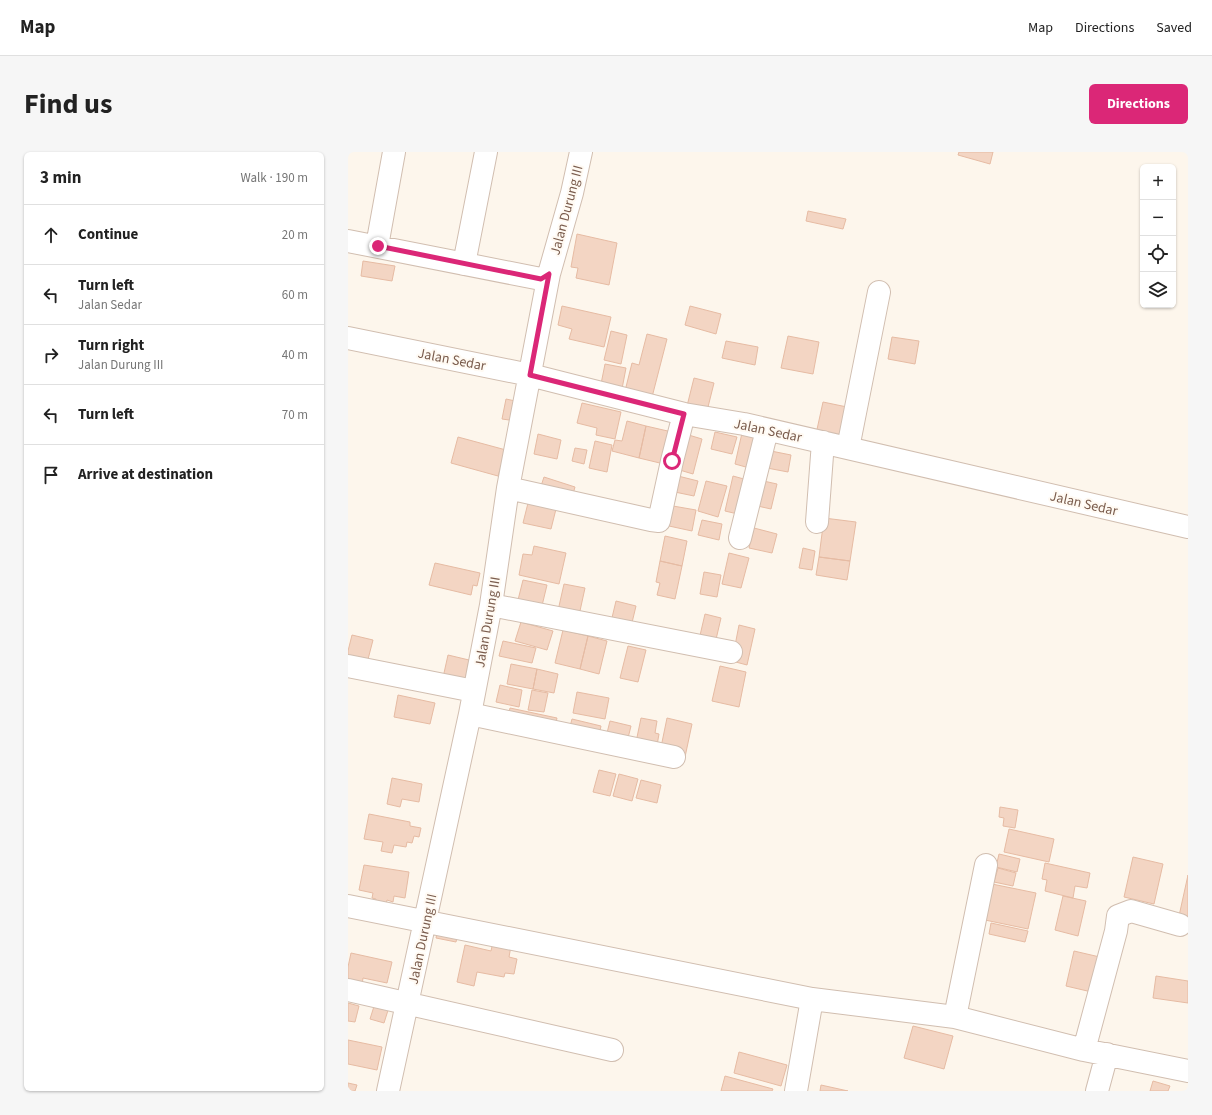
<!DOCTYPE html>
<html lang="en">
<head>
<meta charset="utf-8">
<style>
  :root { --surface:#fff; --page:#f6f6f6; --text:#222; --muted:#767676; --line:#e0e0e0; --accent:#db2777 }
  body { margin:0; font-family:"Source Sans 3",sans-serif; background:var(--page); color:var(--text) }
  .controls { position:absolute; right:12px; top:12px; display:grid; overflow:hidden; border-radius:6px; box-shadow:0 1px 3px #0004 }
  .controls button { width:36px; height:36px; display:grid; place-items:center; padding:0; border:0; border-bottom:1px solid var(--line); background:var(--surface); color:var(--text); font:20px sans-serif }
  .stop { position:absolute; width:12px; height:12px; margin:-9px; border:3px solid #db2777; border-radius:50%; background:#fff }
  .stop.end { background:#db2777; border-color:#fff; box-shadow:0 1px 4px #0008 }
  .list { margin:0; padding:0; list-style:none }
  h2 { display:flex; justify-content:space-between; align-items:center; height:52px; margin:0; padding:0 16px; font-size:17px }
  h2 small { font-size:13px; font-weight:400; color:var(--muted) }
  .list li { display:grid; grid-template-columns:26px 1fr auto; gap:12px; align-items:center; box-sizing:border-box; height:60px; padding:0 16px; border-top:1px solid var(--line) }
  .list b { display:block; font-size:15px; white-space:nowrap }
  .list p { margin:0; font-size:13px; white-space:nowrap; color:var(--muted) }
  .list em { font-size:13px; font-style:normal; color:var(--muted) }
  .icon { flex:none; width:22px; height:22px; fill:none; stroke:currentColor; stroke-width:2; stroke-linecap:round; stroke-linejoin:round }
  .map { position:relative; flex:none; width:840px; height:939px; overflow:hidden; border-radius:6px }
  header { display:flex; align-items:center; gap:24px; box-sizing:border-box; height:56px; padding:0 20px; background:var(--surface); border-bottom:1px solid var(--line) }
  header strong { font-size:19px }
  nav { display:flex; gap:22px; margin-inline-start:auto; font-size:14px }
  .intro { display:flex; align-items:center; justify-content:space-between; box-sizing:border-box; height:96px; padding:0 24px }
  h1 { margin:0; font-size:28px }
  .button { padding:10px 18px; border-radius:6px; background:var(--accent); color:#fff; font-size:14px; font-weight:700 }
  main { display:flex; gap:24px; padding:0 24px }
  aside { flex:1; background:var(--surface); border-radius:6px; box-shadow:0 1px 3px #0004 }
  .map>svg:first-child { display:block }
  .building { fill:#f3d5c3; stroke:#e6bba3 }
  .lines { fill:none; stroke-linecap:round; stroke-linejoin:round }
  .minor-casing { stroke:#d1beb0; stroke-width:24 }
  .minor { stroke:#fff; stroke-width:22 }
  .route { stroke:#db2777; stroke-width:5 }
  .labels { text-anchor:middle; stroke-width:4; stroke-linejoin:round; paint-order:stroke }
  .street-label { font-size:14px; fill:#7a5c4d; stroke:#fffaf3 }
</style>
</head>
<body>
<header>
<strong>Map</strong>
<nav><a>Map</a><a>Directions</a><a>Saved</a></nav>
</header>
<div class="intro"><h1>Find us</h1><a class="button">Directions</a></div>
<main>
<aside>
<h2>3 min<small>Walk · 190 m</small></h2>
<ul class="list">
<li><svg class="icon" aria-label="ahead" viewBox="0 0 24 24"><path d="M12 20V5M6 11l6-6 6 6"/></svg><div><b>Continue</b></div><em>20 m</em></li>
<li><svg class="icon" aria-label="left" viewBox="0 0 24 24"><path d="M17 20v-9H6M10 6l-5 5 5 5"/></svg><div><b>Turn left</b><p>Jalan Sedar</p></div><em>60 m</em></li>
<li><svg class="icon" aria-label="right" viewBox="0 0 24 24"><path d="M7 20v-9h11M14 6l5 5-5 5"/></svg><div><b>Turn right</b><p>Jalan Durung III</p></div><em>40 m</em></li>
<li><svg class="icon" aria-label="left" viewBox="0 0 24 24"><path d="M17 20v-9H6M10 6l-5 5 5 5"/></svg><div><b>Turn left</b></div><em>70 m</em></li>
<li><svg class="icon" aria-label="arrive" viewBox="0 0 24 24"><path d="M6 21V4h12l-3 4 3 4H6"/></svg><div><b>Arrive at destination</b></div></li>
</ul>
</aside>
<div class="map">
<svg width="840" height="939" viewBox="0 0 840 939">
  <rect width="100%" height="100%" fill="#fdf6ec"/>
  <path class="building" d="M611,0H645L642,12L610,3Z
    M460,59L498,67L495,77L458,69Z
    M229,82L269,91L261,133L228,126L230,116L223,115Z
    M15,109L47,114L44,129L13,124Z
    M214,154L263,165L256,195L221,187L224,177L210,173Z
    M342,154L373,162L368,182L337,173Z
    M263,179L279,183L273,212L256,208Z
    M299,182L319,187L303,249L276,243L284,211L291,213Z
    M440,184L471,190L465,222L433,216Z
    M544,185L571,189L567,212L540,207Z
    M378,189L410,195L407,213L374,206Z
    M257,212L278,216L273,242L252,237Z
    M346,226L366,231L359,259L339,254Z
    M158,247L172,250L168,269L154,267Z
    M475,250L499,255L491,288L468,282Z
    M234,251L273,260L267,287L248,283L249,276L229,271Z
    M279,269L298,274L291,306L264,299L267,288L274,289Z
    M298,274L324,280L316,312L291,306Z
    M367,280L389,285L384,302L363,297Z
    M334,281L354,287L345,322L325,316Z
    M394,281L412,285L405,317L387,312Z
    M190,282L213,288L209,307L186,302Z
    M110,285L158,298L150,324L103,311Z
    M247,289L264,293L259,320L241,316Z
    M227,296L239,298L236,312L224,309Z
    M423,299L443,303L440,320L419,316Z
    M326,323L350,329L346,344L322,339Z
    M385,324L403,329L394,363L377,359Z
    M196,325L227,335L223,349L191,340Z
    M411,328L429,332L423,357L405,353Z
    M358,329L379,334L370,365L350,359Z
    M180,351L208,357L203,377L175,371Z
    M325,354L348,358L344,379L321,374Z
    M476,366L508,370L502,409L471,405Z
    M354,368L374,372L371,388L350,383Z
    M406,376L429,382L424,401L401,396Z
    M317,384L339,389L334,414L312,409Z
    M186,394L218,401L211,432L171,423L175,402L184,403Z
    M455,396L467,399L464,418L451,416Z
    M381,401L401,406L393,436L374,432Z
    M471,405L502,409L499,428L468,423Z
    M312,409L334,414L327,447L309,443L312,431L308,430Z
    M87,411L132,421L129,434L125,433L123,443L81,433Z
    M356,420L373,423L369,445L352,442Z
    M175,428L199,433L192,462L168,456Z
    M216,432L237,436L230,468L209,463Z
    M268,449L288,454L282,479L262,474Z
    M357,462L373,466L366,496L350,492Z
    M173,470L205,479L199,498L167,489Z
    M391,473L407,477L399,513L384,509Z
    M215,478L240,484L232,517L207,511Z
    M4,483L25,488L18,515L0,511V499Z
    M240,484L259,489L251,522L232,517Z
    M155,489L188,496L184,511L151,504Z
    M280,494L298,498L290,530L272,526Z
    M100,503L121,508L116,534L94,530Z
    M163,512L189,517L185,537L159,532Z
    M372,514L398,520L391,555L364,549Z
    M189,517L210,522L206,541L185,537Z
    M152,533L174,538L171,555L148,550Z
    M184,538L200,541L196,560L180,558Z
    M229,540L261,546L257,567L225,561Z
    M50,543L87,551L82,572L46,565Z
    M162,556L209,566L206,579L159,569Z
    M293,566L309,569L307,581L311,582L308,599L287,595Z
    M319,566L344,572L337,605L312,600Z
    M224,567L253,574L250,588L220,582Z
    M262,569L283,574L278,594L257,589Z
    M251,618L268,622L262,644L245,640Z
    M271,622L290,627L284,649L265,644Z
    M44,626L74,632L71,650L54,647L52,655L39,652Z
    M293,628L313,633L309,651L288,646Z
    M652,655L670,658L667,676L655,674L656,666L651,665Z
    M21,662L62,670V674L73,676L71,685L66,684L64,691L59,690L58,695L46,693L44,701L33,699L35,690L16,687Z
    M661,677L706,687L701,710L656,700Z
    M651,702L672,707L669,720L648,715Z
    M785,705L815,712L806,752L776,745Z
    M697,711L742,721L739,736L727,734L725,746L697,739L699,728L694,727Z
    M16,713L61,720L57,746L46,744L45,750L39,748L37,757L27,755L28,747L24,746L25,741L11,738Z
    M650,716L668,721L665,734L646,730Z
    M840,723V766L831,764Z
    M644,732L688,741L680,777L637,768Z
    M715,744L738,749L730,784L707,778Z
    M643,771L680,779L677,790L641,782Z
    M90,776L110,781L108,790L88,786Z
    M145,790L163,794L161,805L169,807L166,822L157,821L156,825L129,820L126,834L109,830L117,793L143,799Z
    M726,799L756,806L748,841L718,834Z
    M3,801L44,810L39,831L15,826L14,833L0,830V815Z
    M808,824L840,829V851L805,846Z
    M28,848L42,852L36,871L22,867Z
    M0,851L11,854L7,870L0,869Z
    M565,874L605,884L596,917L556,906Z
    M0,888L34,895L29,918L0,912Z
    M391,900L439,913L433,934L386,921Z
    M377,924L425,937L424,939H373Z
    M805,929L822,934L820,939H802Z
    M0,931L9,933L7,939H0Z
    M473,933L500,939H472Z"/>
  <g class="lines">
    <defs>
      <path id="minor" d="M0,89L193,127L201,122
        M29,94L46,0
        M116,112L138,0
        M0,186L182,223L336,262L396,272L840,375
        M500,296L531,140
        M160,336L303,368L311,369L324,309L336,262
        M469,370L475,290
        M392,386L419,278
        M143,453L383,500
        M0,514L126,539
        M122,562L326,605
        M0,754L464,847L607,865L736,898L840,919
        M0,838L264,898
        M607,865L638,713
        M736,898L768,779L770,764L783,759L832,773
        M40,939L122,562L143,453L160,336L201,122L224,41L233,0
        M448,939L464,847
        M749,939L759,902"/>
    </defs>
    <use href="#minor" class="minor-casing"/>
    <use href="#minor" class="minor"/>
  </g>
  <g class="lines">
    <path class="route" d="M30,94L193,127L201,122L182,223L336,262L324,309"/>
  </g>
  <g class="labels">
    <g class="street-label">
      <text transform="translate(218 58) rotate(-75)" y="5">Jalan Durung III</text>
      <text transform="translate(104 207) rotate(11)" y="5">Jalan Sedar</text>
      <text transform="translate(420 278) rotate(12)" y="5">Jalan Sedar</text>
      <text transform="translate(736 351) rotate(13)" y="5">Jalan Sedar</text>
      <text transform="translate(139 470) rotate(-80)" y="5">Jalan Durung III</text>
      <text transform="translate(74 787) rotate(-78)" y="5">Jalan Durung III</text>
    </g>
  </g>
</svg>
<div class="controls">
<button>+</button>
<button>−</button>
<button><svg class="icon" aria-label="locate" viewBox="0 0 24 24"><circle cx="12" cy="12" r="6"/><path d="M12 2v4M12 18v4M2 12h4M18 12h4"/></svg></button>
<button><svg class="icon" aria-label="layers" viewBox="0 0 24 24"><path d="M12 4l9 5-9 5-9-5zM3 14l9 5 9-5"/></svg></button>
</div>
<div class="stop" style="left:324px;top:309px"></div>
<div class="stop end" style="left:30px;top:94px"></div>
</div>
</main>
</body>
</html>
